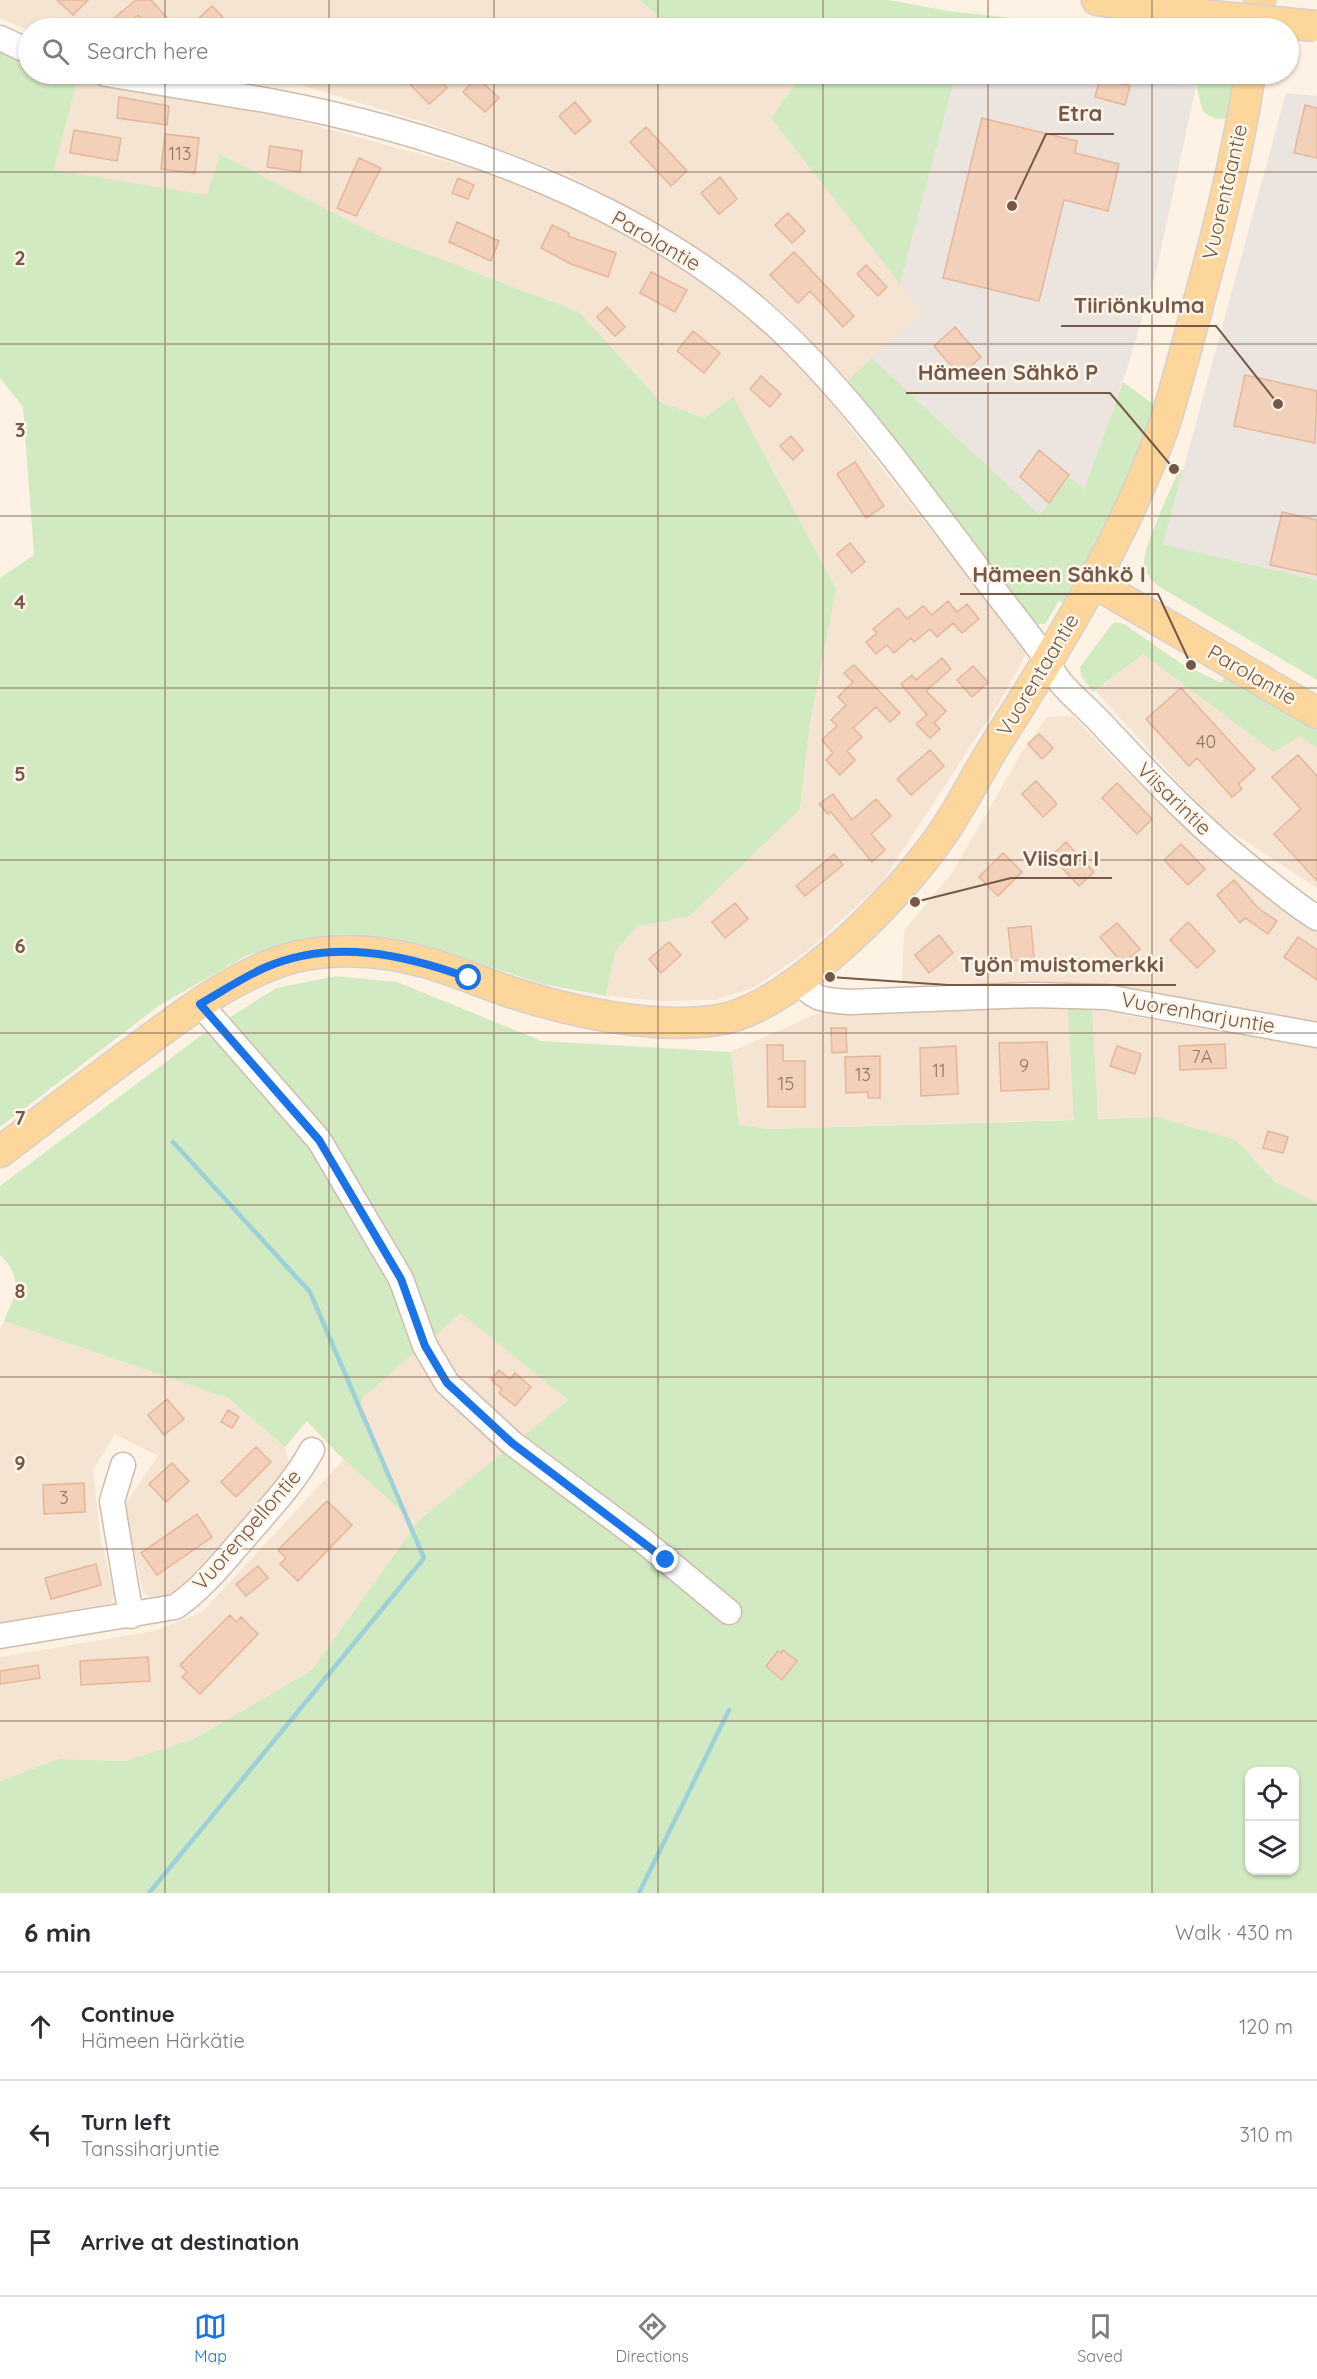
<!DOCTYPE html>
<html lang="en">
<head>
<meta charset="utf-8">
<style>
  :root { --surface:#fff; --page:#f2f2f3; --text:#2b2b33; --muted:#7c7c81; --line:#e1e1e2; --accent:#1a73e8 }
  body { margin:0; font-family:Quicksand,sans-serif; background:var(--page); color:var(--text) }
  .controls { position:absolute; right:18px; bottom:18px; display:grid; overflow:hidden; border-radius:12px; box-shadow:0 2px 4px #0004 }
  .controls button { width:54px; height:54px; display:grid; place-items:center; padding:0; border:0; border-bottom:2px solid var(--line); background:var(--surface); color:var(--text); font:30px sans-serif }
  .stop { position:absolute; width:18px; height:18px; margin:-14px; border:4px solid #1a73e8; border-radius:50%; background:#fff }
  .stop.end { background:#1a73e8; border-color:#fff; box-shadow:0 2px 6px #0008 }
  .list { margin:0; padding:0; list-style:none }
  h2 { display:flex; justify-content:space-between; align-items:center; height:78px; margin:0; padding:0 24px; font-size:26px }
  h2 small { font-size:20px; font-weight:400; color:var(--muted) }
  .list li { display:grid; grid-template-columns:39px 1fr auto; gap:18px; align-items:center; box-sizing:border-box; height:108px; padding:0 24px; border-top:2px solid var(--line) }
  .list b { display:block; font-size:22px; white-space:nowrap }
  .list p { margin:0; font-size:20px; white-space:nowrap; color:var(--muted) }
  .list em { font-size:20px; font-style:normal; color:var(--muted) }
  .icon { flex:none; width:33px; height:33px; fill:none; stroke:currentColor; stroke-width:2; stroke-linecap:round; stroke-linejoin:round }
  .map { position:relative; flex:none; width:1317px; height:1893px; overflow:hidden }
  .search { position:absolute; background:var(--surface); box-shadow:0 2px 4px #0004; left:18px; right:18px; top:18px; height:66px; display:flex; align-items:center; gap:15px; box-sizing:border-box; padding:0 21px; border-radius:33px; color:var(--muted); font-size:22px }
  .sheet { height:402px; background:var(--surface) }
  nav { display:flex; justify-content:space-around; align-items:center; box-sizing:border-box; height:84px; border-top:2px solid var(--line); background:var(--surface); font-size:16px; color:var(--muted) }
  nav a { display:grid; justify-items:center; gap:3px }
  nav .on { color:var(--accent) }
  .map>svg:first-child { display:block }
  .residential { fill:#f4e4d1 }
  .industrial { fill:#ece4de }
  .green { fill:#d2eac1; fill-rule:evenodd }
  .lines { fill:none; stroke-linecap:round; stroke-linejoin:round }
  .stream { stroke:#9dd0d8; stroke-width:4.5 }
  .building { fill:#f2d0ba; stroke:#e5b69a; stroke-width:1.5 }
  .minor-casing { stroke:#d0bcac; stroke-width:27 }
  .major-casing { stroke:#d8d0cc; stroke-width:33 }
  .minor { stroke:#fff; stroke-width:24 }
  .major { stroke:#fcd69a; stroke-width:30 }
  .major-bridge-casing { stroke:#d8d0cc; stroke-width:33; stroke-linecap:butt }
  .major-bridge { stroke:#fcd69a; stroke-width:30 }
  .route { stroke:#1a73e8; stroke-width:8 }
  .grid { fill:none; stroke:#755848; stroke-width:1.5; stroke-opacity:0.55 }
  .labels { text-anchor:middle; stroke-width:5; stroke-linejoin:round; paint-order:stroke }
  .number-label { font-size:18px; fill:#947664 }
  .street-label { font-size:21px; fill:#755848; stroke:#fff6e9 }
  .grid-label { font-size:20px; text-anchor:middle; font-weight:bold; fill:#755848; stroke:#fff6e9; stroke-width:5; stroke-linejoin:round; paint-order:stroke }
  .leader { fill:none; stroke:#755848; stroke-width:2 }
  .callout-dot { fill:#755848; stroke:#fff6e9; stroke-width:2 }
  .callout-label { font-size:22px; text-anchor:middle; font-weight:bold; fill:#755848; stroke:#fff6e9; stroke-width:5; stroke-linejoin:round; paint-order:stroke }
</style>
</head>
<body>
<div class="map">
<svg width="1317" height="1893" viewBox="0 0 1317 1893">
  <rect width="100%" height="100%" fill="#fdf2e3"/>
  <path class="residential" d="M0,0H640L671,28L28,30L0,18Z
    M237,74H802L771,118L923,313L848,380L788,316L724,267L652,220L569,175L433,125L294,83Z
    M77,81L284,117L485,172L546,193L646,245L712,285L801,365L1027,652L1004,695L880,885L807,951L755,987L715,1000L660,1001L606,996L615,952L636,927L690,916L800,809L810,722L732,396L705,418L662,403L579,312L376,235L221,154L207,196L54,170Z
    M1142,653L1274,752L1300,736L1317,748V888L1210,818L1096,691Z
    M1073,716L1120,766L1219,859L1317,932V1025L1107,988L1039,982L913,985L902,982L904,931L952,873L1022,752L1047,717Z
    M927,1008H1085L1317,1048V1203L1275,1182L1236,1140L1158,1117L768,1129L739,1125L731,1052L821,1012Z
    M461,1312L568,1400L419,1520L312,1670L192,1740L125,1761L59,1759L0,1781V1657L154,1631L202,1612L347,1456L362,1398Z
    M4,1321L228,1398L285,1447L290,1467L180,1590L161,1597L149,1596L143,1592L124,1506L158,1456L115,1434L93,1470L100,1535L114,1595L111,1603L0,1623V1330Z"/>
  <path class="industrial" d="M956,74H1106L1196,86L1157,268L1127,369L1084,489L1069,477L1040,515L872,358L923,313L900,284Z
    M1286,93L1317,96V580L1163,544Z"/>
  <path class="green" d="M640,0H889L948,11L1105,28H766L752,18L738,28H671Z
    M0,42L28,56V74H62L77,81L54,170L207,195L220,154L377,235L579,312L662,403L705,418L733,396L836,589L810,722L800,809L690,916L636,927L615,952L606,996L542,984L420,944L374,937L305,938L246,956L160,1005L0,1127V578L34,555L23,407L0,378Z
    M802,74H956L900,284L771,118Z
    M1106,74H1237L1228,118L1216,119L1203,112L1196,85Z
    M872,358L1040,515L1069,477L1084,489L1123,382L1153,404L1154,412L1137,462L1067,606L1059,601L1045,624H1034L978,556L848,380Z
    M1179,469L1183,470L1163,544L1317,580V680L1163,589C1153,583 1145,575 1144,563C1144,544 1171,490 1179,469Z
    M1116,622L1124,624L1182,664L1222,683L1224,678L1232,680L1317,727V748L1300,736L1274,752L1143,654L1093,692L1081,676L1080,667L1112,624Z
    M336,976L397,982L542,1041L731,1052L739,1125L768,1129L1074,1120L1068,1008L1092,1009L1098,1119L1158,1117L1236,1140L1275,1182L1317,1203V1893H0V1781L59,1759L125,1761L192,1740L312,1670L419,1520L568,1400L461,1313L362,1398L360,1408L404,1513L337,1453L307,1421L285,1447L228,1398L4,1321C16,1293 24,1279 0,1255V1186L199,1037L276,988ZM1250,1772H1294V1870H1250Z"/>
  <g class="lines">
    <path class="stream" d="M149,1893L424,1558L310,1292L173,1142
      M639,1893L729,1710"/>
  </g>
  <path class="building" d="M57,0H88L73,15Z
    M136,0H151L169,20L160,28H150L138,15L123,28H102Z
    M212,6L233,28H206L198,19Z
    M400,74H434L447,88L429,104Z
    M477,77L499,98L485,112L463,92Z
    M1100,78L1130,86L1125,105L1095,97Z
    M119,97L169,106L167,125L117,118Z
    M575,102L591,121L575,134L559,116Z
    M1305,105L1317,108V158L1294,153Z
    M982,118L1077,141L1075,153L1119,164L1108,211L1064,200L1039,301L943,278Z
    M646,127L687,171L671,186L630,142Z
    M74,130L121,138L117,161L70,153Z
    M165,134L199,138L195,173L161,169Z
    M270,146L302,151L300,172L267,167Z
    M359,158L381,168L356,216L337,208Z
    M720,177L737,199L719,214L701,193Z
    M458,178L474,185L468,199L452,193Z
    M788,213L805,231L792,243L775,225Z
    M457,222L499,241L491,261L449,242Z
    M552,225L569,233L568,236L616,253L608,277L571,264L541,248Z
    M794,252L854,316L843,327L810,291L798,303L770,275Z
    M866,265L887,287L878,296L857,274Z
    M651,272L687,290L675,312L640,293Z
    M607,307L625,327L615,336L597,317Z
    M955,327L981,357L960,376L934,346Z
    M693,331L720,353L704,373L677,351Z
    M1245,375L1317,391L1315,443L1234,426Z
    M761,376L781,394L770,407L750,389Z
    M791,436L803,450L793,460L780,446Z
    M1039,450L1069,475L1049,503L1020,477Z
    M855,462L884,506L866,518L837,474Z
    M1282,512L1317,520V575L1270,565Z
    M850,543L865,562L852,573L837,554Z
    M948,601L957,612L967,604L979,619L962,633L953,623L937,637L930,629L914,642L911,638L894,653L887,645L876,654L866,642L877,633L873,629L898,608L907,619L923,606L932,615Z
    M942,658L951,669L926,691L946,711L934,723L940,729L930,738L916,724L927,715L901,684L912,675L916,680Z
    M854,665L900,713L890,722L876,707L853,728L862,737L847,751L855,760L840,775L826,760L833,753L822,740L837,726L831,720L846,705L838,697L853,682L844,673Z
    M973,666L988,682L972,697L957,680Z
    M1181,688L1255,769L1238,784L1242,789L1232,797L1197,758L1189,766L1146,719Z
    M1039,734L1053,748L1042,759L1028,744Z
    M930,750L944,766L911,795L897,779Z
    M1298,755L1317,776V881L1274,834L1301,809L1272,777Z
    M1036,781L1057,804L1043,817L1022,794Z
    M1117,783L1152,819L1137,834L1102,798Z
    M833,794L852,820L876,799L891,816L871,834L885,850L872,862L831,812L828,814L819,804Z
    M1066,842L1094,872L1079,886L1051,856Z
    M1181,844L1205,869L1188,885L1164,860Z
    M1003,853L1022,872L998,896L979,877Z
    M834,854L843,865L805,896L796,886Z
    M1234,880L1258,908L1277,921L1268,934L1245,918L1240,923L1217,895Z
    M735,903L748,919L725,938L712,922Z
    M1188,922L1215,951L1197,968L1170,940Z
    M1117,923L1140,949L1123,964L1100,937Z
    M1031,926L1034,958L1012,961L1008,928Z
    M939,935L953,953L929,973L915,955Z
    M1298,937L1317,950V980L1284,957Z
    M669,942L681,955L661,973L649,959Z
    M831,1028H846L847,1052L832,1053Z
    M1047,1042L1049,1089L1001,1091L999,1043Z
    M1225,1044L1226,1068L1180,1070L1179,1046Z
    M767,1045H783V1061H805V1107H768Z
    M956,1046L958,1094L921,1096L920,1048Z
    M1117,1046L1141,1054L1135,1074L1110,1066Z
    M880,1056V1098H868V1092L846,1093L845,1057Z
    M1268,1131L1288,1137L1283,1153L1263,1148Z
    M499,1370L510,1379L515,1373L531,1387L515,1406L499,1393L502,1389L491,1380Z
    M167,1399L184,1419L164,1435L148,1415Z
    M228,1410L239,1417L232,1428L221,1422Z
    M256,1447L271,1462L236,1497L221,1482Z
    M172,1463L189,1481L166,1502L149,1484Z
    M84,1483L85,1512L44,1514L43,1485Z
    M327,1501L352,1525L298,1581L280,1564L286,1558L278,1550Z
    M197,1514L212,1537L157,1575L141,1553Z
    M96,1564L101,1585L51,1599L45,1578Z
    M258,1566L268,1578L246,1596L236,1584Z
    M230,1615L236,1622L241,1617L258,1634L200,1694L182,1677L187,1672L180,1665Z
    M783,1650L797,1661L782,1680L766,1666L778,1651L781,1653Z
    M148,1657L150,1681L81,1685L80,1661Z
    M38,1665L40,1678L0,1684V1671Z"/>
  <g class="lines">
    <defs>
      <path id="minor" d="M0,38L28,51
        M106,74C159,83 212,91 265,100C448,134 649,204 785,334C857,404 916,487 976,566C996,593 1017,619 1037,646C1046,658 1052,673 1062,684C1074,698 1088,709 1100,722C1155,781 1203,832 1267,881C1283,894 1299,907 1317,918
        M798,979C814,1001 824,1000 849,1002L1034,995L1106,997L1317,1035
        M200,1004L319,1140L401,1279L425,1346L447,1383L512,1443L641,1539L729,1612
        M123,1465L112,1501L131,1616
        M0,1636L175,1607C202,1589 222,1563 244,1538C268,1510 294,1483 312,1450"/>
      <path id="major" d="M1097,0L1212,16
        M1256,28L1260,0
        M1093,582L1317,713
        M0,1152C46,1117 92,1082 138,1048C185,1013 238,972 295,957C339,947 386,951 428,963C456,971 483,983 510,992C571,1012 654,1030 718,1020C786,1009 885,910 926,856C952,824 971,785 992,750C1057,648 1122,543 1163,428C1176,389 1186,348 1197,308C1218,231 1238,153 1250,74"/>
    </defs>
    <use href="#minor" class="minor-casing"/>
    <use href="#major" class="major-casing"/>
    <use href="#minor" class="minor"/>
    <use href="#major" class="major"/>
    <defs>
      <path id="major-bridge" d="M1212,16L1315,26"/>
    </defs>
    <use href="#major-bridge" class="major-bridge-casing"/>
    <use href="#major-bridge" class="major-bridge"/>
  </g>
  <g class="lines">
    <path class="route" d="M469,978C403,954 331,938 264,968C242,978 221,992 200,1004L319,1140L401,1279L425,1346L447,1383L512,1443L666,1560"/>
  </g>
  <path class="grid" d="M165,0V28M329,0V28M494,0V28M658,0V28M823,0V28M988,0V28M1152,0V28M165,74V1893M329,74V1893M494,74V1893M658,74V1893M823,74V1893M988,74V1893M1152,74V1893M0,172H1317M0,344H1317M0,516H1317M0,688H1317M0,860H1317M0,1033H1317M0,1205H1317M0,1377H1317M0,1549H1317M0,1721H1317"/>
  <g class="labels">
    <g class="number-label">
      <text x="180" y="160">113</text>
      <text x="1206" y="748">40</text>
      <text x="1202" y="1063">7A</text>
      <text x="1024" y="1072">9</text>
      <text x="939" y="1077">11</text>
      <text x="863" y="1081">13</text>
      <text x="786" y="1090">15</text>
      <text x="64" y="1504">3</text>
    </g>
    <g class="street-label">
      <text transform="translate(1225 192) rotate(-77)" y="7">Vuorentaantie</text>
      <text transform="translate(656 241) rotate(30)" y="7">Parolantie</text>
      <text transform="translate(1038 675) rotate(-59)" y="7">Vuorentaantie</text>
      <text transform="translate(1252 675) rotate(30)" y="7">Parolantie</text>
      <text transform="translate(1174 799) rotate(44)" y="7">Viisarintie</text>
      <text transform="translate(1198 1013) rotate(10)" y="7">Vuorenharjuntie</text>
      <text transform="translate(247 1530) rotate(-49)" y="7">Vuorenpellontie</text>
    </g>
  </g>
  <g class="grid-label">
    <text x="20" y="265">2</text>
    <text x="20" y="437">3</text>
    <text x="20" y="609">4</text>
    <text x="20" y="781">5</text>
    <text x="20" y="953">6</text>
    <text x="20" y="1125">7</text>
    <text x="20" y="1298">8</text>
    <text x="20" y="1470">9</text>
  </g>
  <path class="leader" d="M1012 206L1046 134H1114M1278 404L1216 326H1061M1174 469L1110 393H906M1191 665L1158 594H960M915 902L1011 878H1112M830 977L948 985H1176"/>
  <g class="callout-dot">
    <circle cx="1012" cy="206" r="6"/>
    <circle cx="1278" cy="404" r="6"/>
    <circle cx="1174" cy="469" r="6"/>
    <circle cx="1191" cy="665" r="6"/>
    <circle cx="915" cy="902" r="6"/>
    <circle cx="830" cy="977" r="6"/>
  </g>
  <g class="callout-label">
    <text x="1080" y="121">Etra</text>
    <text x="1139" y="313">Tiiriönkulma</text>
    <text x="1008" y="380">Hämeen Sähkö P</text>
    <text x="1059" y="582">Hämeen Sähkö I</text>
    <text x="1061" y="866">Viisari I</text>
    <text x="1062" y="972">Työn muistomerkki</text>
  </g>
</svg>
<div class="controls">
<button><svg class="icon" aria-label="locate" viewBox="0 0 24 24"><circle cx="12" cy="12" r="6"/><path d="M12 2v4M12 18v4M2 12h4M18 12h4"/></svg></button>
<button><svg class="icon" aria-label="layers" viewBox="0 0 24 24"><path d="M12 4l9 5-9 5-9-5zM3 14l9 5 9-5"/></svg></button>
</div>
<div class="stop" style="left:469px;top:978px"></div>
<div class="stop end" style="left:666px;top:1560px"></div>
<div class="search"><svg class="icon" aria-label="search" viewBox="0 0 24 24"><circle cx="10" cy="10" r="6"/><path d="M15 15l6 6"/></svg>Search here</div>
</div>
<section class="sheet">
<h2>6 min<small>Walk · 430 m</small></h2>
<ul class="list">
<li><svg class="icon" aria-label="ahead" viewBox="0 0 24 24"><path d="M12 20V5M6 11l6-6 6 6"/></svg><div><b>Continue</b><p>Hämeen Härkätie</p></div><em>120 m</em></li>
<li><svg class="icon" aria-label="left" viewBox="0 0 24 24"><path d="M17 20v-9H6M10 6l-5 5 5 5"/></svg><div><b>Turn left</b><p>Tanssiharjuntie</p></div><em>310 m</em></li>
<li><svg class="icon" aria-label="arrive" viewBox="0 0 24 24"><path d="M6 21V4h12l-3 4 3 4H6"/></svg><div><b>Arrive at destination</b></div></li>
</ul>
</section>
<nav>
<a class="on"><svg class="icon" aria-label="map" viewBox="0 0 24 24"><path d="M3 6l6-2 6 2 6-2v14l-6 2-6-2-6 2zM9 4v14M15 6v14"/></svg>Map</a>
<a><svg class="icon" aria-label="directions" viewBox="0 0 24 24"><path d="M12 3l9 9-9 9-9-9zM9 14v-3h6M13 9l2 2-2 2"/></svg>Directions</a>
<a><svg class="icon" aria-label="saved" viewBox="0 0 24 24"><path d="M7 4h10v16l-5-4-5 4z"/></svg>Saved</a>
</nav>
</body>
</html>
